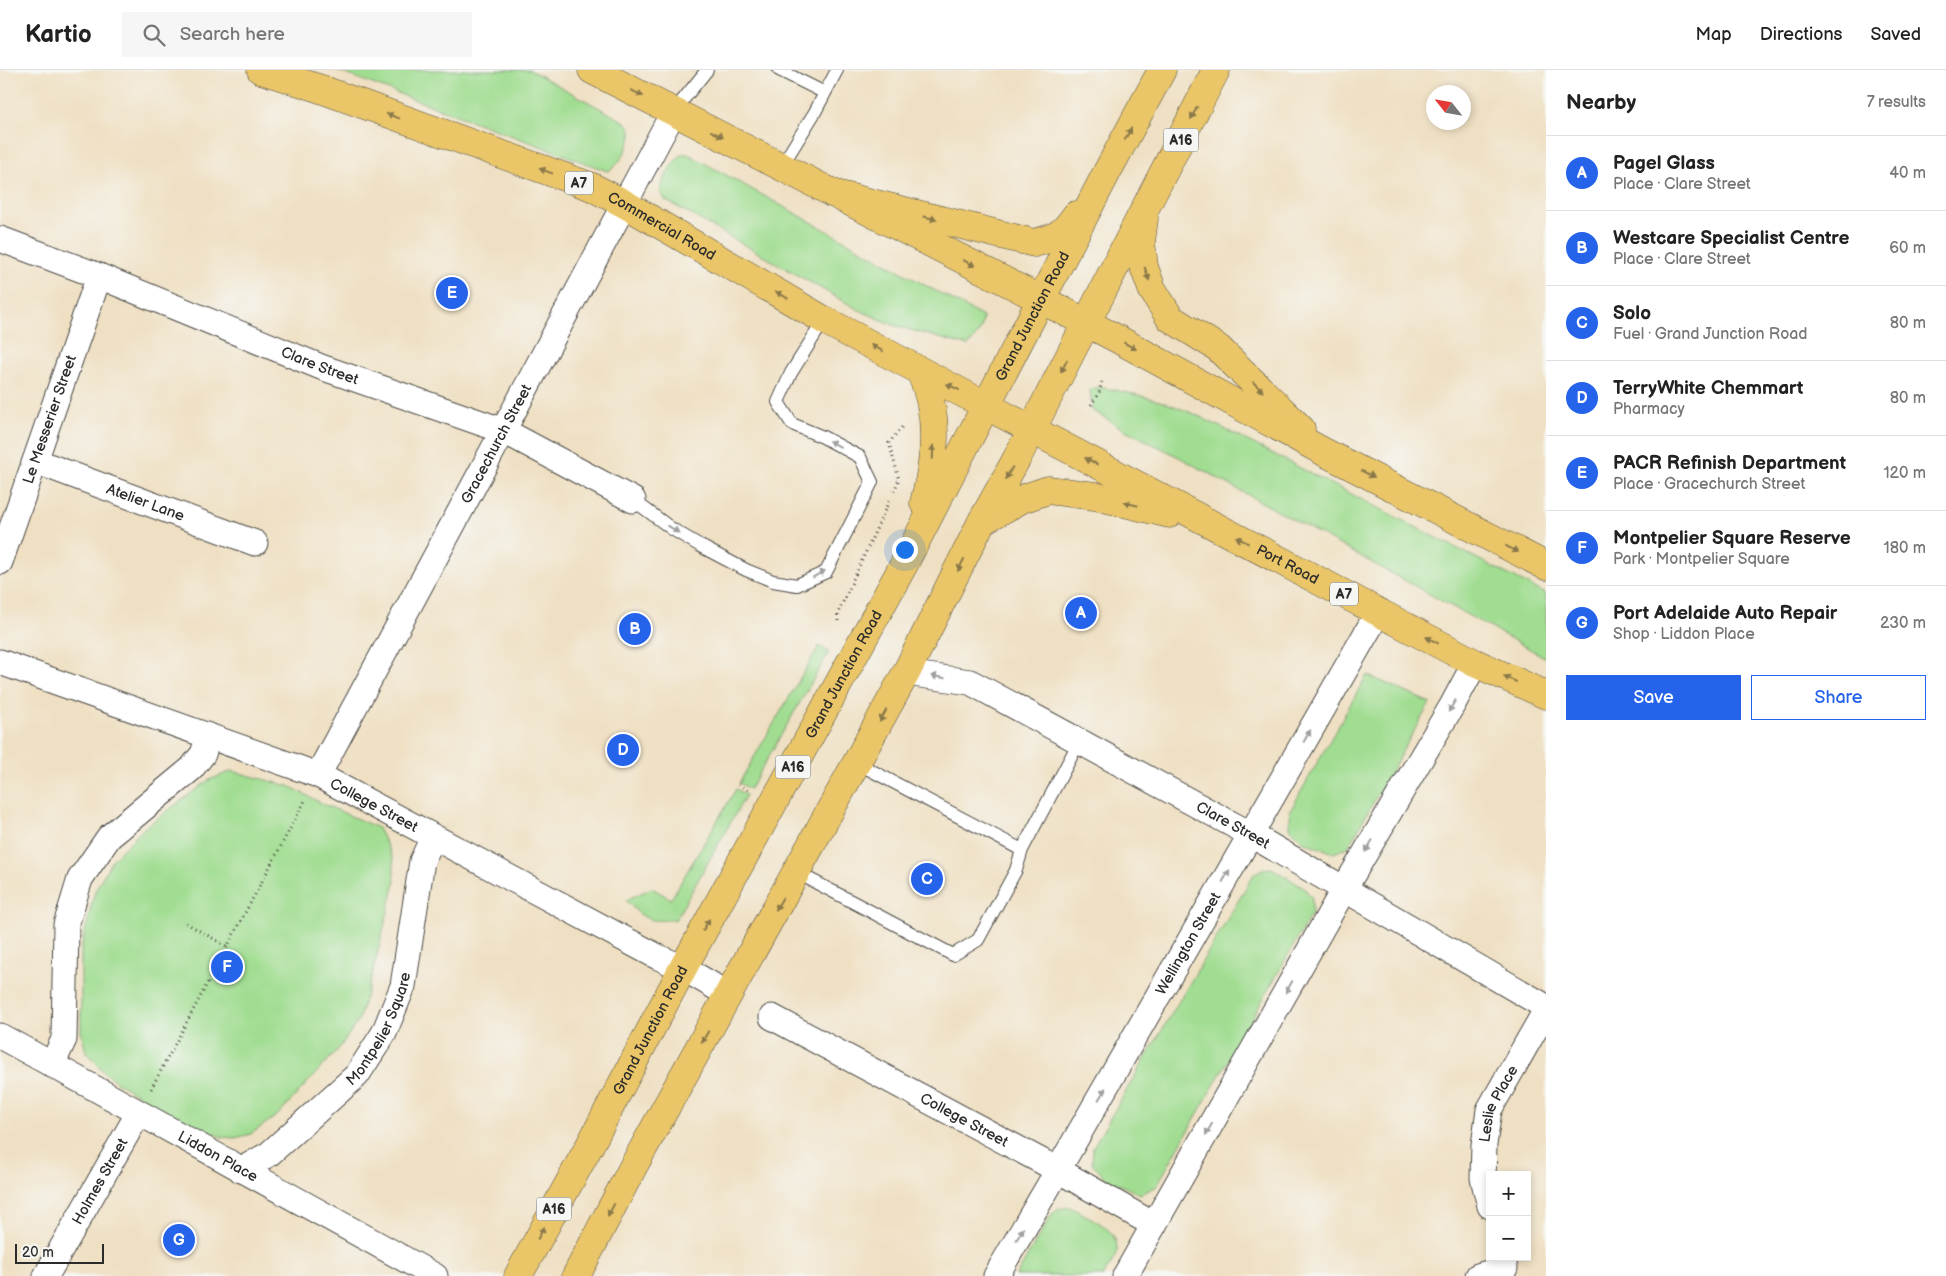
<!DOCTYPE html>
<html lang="en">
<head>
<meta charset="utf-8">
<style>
  :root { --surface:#fff; --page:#f6f6f6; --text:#222; --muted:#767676; --line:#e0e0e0; --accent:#2563eb }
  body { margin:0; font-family:"Balsamiq Sans",sans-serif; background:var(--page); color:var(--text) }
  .controls { position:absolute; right:15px; bottom:15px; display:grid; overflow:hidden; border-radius:0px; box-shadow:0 2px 8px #0003 }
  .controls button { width:45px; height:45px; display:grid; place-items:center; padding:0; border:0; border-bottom:1px solid var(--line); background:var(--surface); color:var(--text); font:25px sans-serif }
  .compass { position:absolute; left:1426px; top:15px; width:45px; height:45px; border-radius:50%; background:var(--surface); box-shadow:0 2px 8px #0003; rotate:301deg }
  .scale { position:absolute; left:15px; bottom:12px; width:89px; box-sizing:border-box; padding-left:5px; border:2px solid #2b2b2b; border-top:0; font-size:14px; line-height:18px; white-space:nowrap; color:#2b2b2b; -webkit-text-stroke:4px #f6f6f2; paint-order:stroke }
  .you { position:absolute; left:904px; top:479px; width:18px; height:18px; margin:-12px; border:4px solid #fff; border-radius:50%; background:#1a73e8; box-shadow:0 0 0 8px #1a73e833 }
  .badge { display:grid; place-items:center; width:32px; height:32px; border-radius:50%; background:var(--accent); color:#fff; font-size:16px; font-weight:700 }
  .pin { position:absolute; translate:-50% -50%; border:2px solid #fff; box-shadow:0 1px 5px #0006 }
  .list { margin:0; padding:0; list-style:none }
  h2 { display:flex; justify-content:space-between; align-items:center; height:65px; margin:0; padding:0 20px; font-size:21px }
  h2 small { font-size:16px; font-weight:400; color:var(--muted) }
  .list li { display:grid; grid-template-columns:32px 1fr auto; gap:15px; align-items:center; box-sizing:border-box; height:75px; padding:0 20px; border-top:1px solid var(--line) }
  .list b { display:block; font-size:19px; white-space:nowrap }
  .list p { margin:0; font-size:16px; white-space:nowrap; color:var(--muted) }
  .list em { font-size:16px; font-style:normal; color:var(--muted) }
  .actions { display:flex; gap:10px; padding:15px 20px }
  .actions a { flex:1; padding:11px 0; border:1px solid var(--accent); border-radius:0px; text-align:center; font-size:18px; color:var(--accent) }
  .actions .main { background:var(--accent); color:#fff }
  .icon { flex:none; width:28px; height:28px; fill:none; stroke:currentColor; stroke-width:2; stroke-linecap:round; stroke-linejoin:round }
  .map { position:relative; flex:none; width:1546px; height:1206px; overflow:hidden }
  header { display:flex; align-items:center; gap:30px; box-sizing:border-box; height:70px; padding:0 25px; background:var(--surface); border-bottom:1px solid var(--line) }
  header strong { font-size:24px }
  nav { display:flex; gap:28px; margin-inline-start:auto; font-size:18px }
  .search { width:350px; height:45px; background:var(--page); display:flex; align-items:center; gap:12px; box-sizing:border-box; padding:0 18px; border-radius:0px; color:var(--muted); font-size:19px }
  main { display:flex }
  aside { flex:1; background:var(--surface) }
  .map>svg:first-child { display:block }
  .green { fill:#a0dd91; stroke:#66845e }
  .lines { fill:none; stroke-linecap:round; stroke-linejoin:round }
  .service-casing { stroke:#484642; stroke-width:14 }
  .minor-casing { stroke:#484642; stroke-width:27 }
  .primary-casing { stroke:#484642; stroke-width:29 }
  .trunk-casing { stroke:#484642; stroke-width:29 }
  .path { stroke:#484642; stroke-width:3; stroke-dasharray:1 4; stroke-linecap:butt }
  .service { stroke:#fff; stroke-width:12 }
  .minor { stroke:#fff; stroke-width:25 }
  .primary { stroke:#eac669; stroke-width:28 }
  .trunk { stroke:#eac669; stroke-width:28 }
  .oneway { fill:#8a784a }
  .oneway2 { fill:#a0a0a0 }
  .labels { text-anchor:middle; stroke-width:5; stroke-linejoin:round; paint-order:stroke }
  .shield { fill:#f6f6f2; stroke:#686867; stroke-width:1 }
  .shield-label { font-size:14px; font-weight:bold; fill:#2b2b2b }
  .street-label { font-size:15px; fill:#2b2b2b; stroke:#f6f6f2 }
</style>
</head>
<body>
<header>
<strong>Kartio</strong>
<div class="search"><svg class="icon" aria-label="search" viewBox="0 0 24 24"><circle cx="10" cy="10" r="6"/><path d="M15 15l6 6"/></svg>Search here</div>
<nav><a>Map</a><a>Directions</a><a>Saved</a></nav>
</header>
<main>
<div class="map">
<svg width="1546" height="1206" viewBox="0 0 1546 1206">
  <rect width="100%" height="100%" fill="#f6f6f2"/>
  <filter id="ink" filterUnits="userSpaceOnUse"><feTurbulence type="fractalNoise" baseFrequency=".02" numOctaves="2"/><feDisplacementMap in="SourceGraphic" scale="10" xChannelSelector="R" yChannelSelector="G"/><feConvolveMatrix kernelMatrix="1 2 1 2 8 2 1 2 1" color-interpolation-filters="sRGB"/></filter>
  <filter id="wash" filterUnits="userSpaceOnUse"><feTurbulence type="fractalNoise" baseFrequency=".0096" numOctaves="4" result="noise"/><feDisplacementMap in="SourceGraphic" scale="20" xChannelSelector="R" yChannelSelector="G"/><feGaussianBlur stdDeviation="1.12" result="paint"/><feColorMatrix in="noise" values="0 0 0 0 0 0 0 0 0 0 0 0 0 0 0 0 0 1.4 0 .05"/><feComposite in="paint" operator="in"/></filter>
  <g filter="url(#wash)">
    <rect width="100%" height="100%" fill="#efe0c3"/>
    <path class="green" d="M335,0H530L625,52C628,55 631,57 631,62C632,73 618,99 607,101Z
      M682,84H688L983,247C982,260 977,266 968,276L893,255L859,240L665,130L660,121C664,108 671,93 682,84Z
      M1099,317C1121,321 1144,326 1166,333C1191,341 1216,355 1240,367L1546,524V588L1177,386L1125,360L1092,340L1090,319Z
      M819,576L829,582L750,719L739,713Z
      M1367,605L1430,633L1348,777L1334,783L1304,772L1290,758V741Z
      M232,701L289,716L321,733L378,758L393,788L395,813L369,917L358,951L340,977L279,1044L251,1064L235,1068L221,1067L169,1043L119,1014L105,1003L86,982L81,961V878L95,821L112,790L143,759L209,710Z
      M736,719L746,725L676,849C651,853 643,850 626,830L652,818L671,829Z
      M1272,798L1304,818L1312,828V843L1156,1117L1140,1124L1105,1108L1092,1093L1093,1077L1254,804L1262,799Z
      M1070,1137C1087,1147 1119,1157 1117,1181C1116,1189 1107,1199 1103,1206H1016L1052,1144L1059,1139Z"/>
  </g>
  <g filter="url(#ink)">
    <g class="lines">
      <defs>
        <path id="service" d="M779,0L825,23
          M674,41L707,0
          M781,97L815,42L837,0
          M633,430L672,459L704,478L746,500L773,511L797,515L826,502L872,412L860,387L823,367L792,354L778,332L791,303L824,250
          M857,693L1022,780
          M796,802L953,885L978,870L1016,800L1022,780L1079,672"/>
        <g id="minor">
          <path id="s1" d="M0,169L99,206L321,297L504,361L633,430"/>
          <path id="s2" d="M35,391L255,473"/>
          <path id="s3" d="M0,492L99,206"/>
          <path id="s4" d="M0,592L318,705L658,887L683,898L729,925"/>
          <path id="s5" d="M906,603L970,612L1250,764L1546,937"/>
          <path id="s6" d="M318,705C438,484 555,263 674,41"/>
          <path id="s7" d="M772,947L1058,1100L1154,1155"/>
          <path id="s8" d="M0,966L435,1206"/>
          <path d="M52,995L64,969L66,855L80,809L109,767L191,699L203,684L209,666"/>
          <path id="s9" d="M241,1100L269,1084L357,1005L384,963L403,916L422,791L433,767"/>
          <path id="s10" d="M1490,1136L1483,1108L1484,1075L1489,1040L1546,940"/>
          <path id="s11" d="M46,1206L138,1044"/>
          <path id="s12" d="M996,1206L1058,1100L1379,541"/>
          <path d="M1125,1206L1344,819L1453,634L1475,593"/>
          <path d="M1478,1206L1505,1198"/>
        </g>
        <g id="primary">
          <path id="s13" d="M261,0L315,17L592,117L623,133L824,250L985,335"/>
          <path d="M592,0L1040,229"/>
        </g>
        <g id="trunk">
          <path d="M832,123L1034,173C1056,168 1063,164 1076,145"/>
          <path d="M1144,148L1141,172L1144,197L1152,219L1170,248L1218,278L1301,359"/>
          <path d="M1040,229L1114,267L1324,382L1546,496"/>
          <path d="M920,301C940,344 936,388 924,433"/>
          <path id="s14" d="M985,335L1475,593L1546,625"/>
          <path d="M982,451L1022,429L1048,420L1095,426L1169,444"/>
          <path id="s15" d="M518,1206L591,1073L683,898L903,496L1107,102L1162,0"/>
          <path d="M576,1206L633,1097L906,603L982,451L1017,388L1216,0"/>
        </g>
      </defs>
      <use href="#service" class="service-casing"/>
      <use href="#minor" class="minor-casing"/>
      <use href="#primary" class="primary-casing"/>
      <use href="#trunk" class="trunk-casing"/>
      <path class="path" d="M1091,335L1099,323L1102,311
        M894,421L899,409L889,373L902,357
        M838,551V543L889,431
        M738,715L748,721
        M186,853L228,877
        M151,1019L306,729"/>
      <use href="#service" class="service"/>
      <use href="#minor" class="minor"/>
      <use href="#primary" class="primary"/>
      <use href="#trunk" class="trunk"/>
    </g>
    <defs><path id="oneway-solid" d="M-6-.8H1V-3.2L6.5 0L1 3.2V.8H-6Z" transform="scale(1.25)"/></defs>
    <g class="oneway">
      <use href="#oneway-solid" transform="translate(637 23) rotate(27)"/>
      <use href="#oneway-solid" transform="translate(1194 43) rotate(117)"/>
      <use href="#oneway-solid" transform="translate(393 46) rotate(-160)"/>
      <use href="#oneway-solid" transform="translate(717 64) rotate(27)"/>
      <use href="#oneway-solid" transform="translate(1128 64) rotate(-61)"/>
      <use href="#oneway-solid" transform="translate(546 101) rotate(-160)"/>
      <use href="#oneway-solid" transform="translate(930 148) rotate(14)"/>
      <use href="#oneway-solid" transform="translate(969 193) rotate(27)"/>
      <use href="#oneway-solid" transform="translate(1147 204) rotate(71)"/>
      <use href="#oneway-solid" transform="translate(782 225) rotate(-150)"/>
      <use href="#oneway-solid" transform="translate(1130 276) rotate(29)"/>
      <use href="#oneway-solid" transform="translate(877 278) rotate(-152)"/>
      <use href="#oneway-solid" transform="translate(1064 296) rotate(117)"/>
      <use href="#oneway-solid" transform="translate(953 317) rotate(-154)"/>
      <use href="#oneway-solid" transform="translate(1258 317) rotate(45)"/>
      <use href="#oneway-solid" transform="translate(933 382) rotate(-88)"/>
      <use href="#oneway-solid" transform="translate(1091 391) rotate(-152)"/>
      <use href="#oneway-solid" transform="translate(1009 403) rotate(119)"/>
      <use href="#oneway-solid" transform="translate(1368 404) rotate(27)"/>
      <use href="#oneway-solid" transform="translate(1131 434) rotate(-166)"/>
      <use href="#oneway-solid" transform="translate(1242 470) rotate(-152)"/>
      <use href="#oneway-solid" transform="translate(1512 479) rotate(27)"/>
      <use href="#oneway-solid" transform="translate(961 495) rotate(117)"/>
      <use href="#oneway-solid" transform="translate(1432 570) rotate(-152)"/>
      <use href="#oneway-solid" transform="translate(1510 609) rotate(-155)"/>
      <use href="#oneway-solid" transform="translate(883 646) rotate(119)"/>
      <use href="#oneway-solid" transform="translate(779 834) rotate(119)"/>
      <use href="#oneway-solid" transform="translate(706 855) rotate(-61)"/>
      <use href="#oneway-solid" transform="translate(705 967) rotate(119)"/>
      <use href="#oneway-solid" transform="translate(611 1140) rotate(118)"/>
      <use href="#oneway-solid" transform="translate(541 1163) rotate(-61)"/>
    </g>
    <g class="oneway2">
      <use href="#oneway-solid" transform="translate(835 374) rotate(-152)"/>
      <use href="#oneway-solid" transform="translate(673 459) rotate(33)"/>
      <use href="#oneway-solid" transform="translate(819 504) rotate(-29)"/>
      <use href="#oneway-solid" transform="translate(938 607) rotate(-170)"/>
      <use href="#oneway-solid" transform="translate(1452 636) rotate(120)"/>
      <use href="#oneway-solid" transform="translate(1307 666) rotate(-60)"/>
      <use href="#oneway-solid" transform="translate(1369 776) rotate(121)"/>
      <use href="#oneway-solid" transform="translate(1226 806) rotate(-60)"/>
      <use href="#oneway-solid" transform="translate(1289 917) rotate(119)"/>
      <use href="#oneway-solid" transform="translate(1102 1024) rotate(-60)"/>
      <use href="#oneway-solid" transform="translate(1209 1059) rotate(119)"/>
      <use href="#oneway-solid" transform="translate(1020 1164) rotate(-59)"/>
    </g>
  </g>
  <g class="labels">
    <g class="shield">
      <rect x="1163.5" y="58.5" width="35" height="23" rx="4"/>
      <rect x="565" y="101.5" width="28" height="23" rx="4"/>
      <rect x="1330" y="512.5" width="28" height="23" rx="4"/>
      <rect x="775.5" y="685.5" width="35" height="23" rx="4"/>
      <rect x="536.5" y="1127.5" width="35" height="23" rx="4"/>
    </g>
    <g class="shield-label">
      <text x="1181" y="75">A16</text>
      <text x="579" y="118">A7</text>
      <text x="1344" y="529">A7</text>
      <text x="793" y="702">A16</text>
      <text x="554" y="1144">A16</text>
    </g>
    <g class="street-label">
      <text dy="5" stroke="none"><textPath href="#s13" startOffset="431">Commercial Road</textPath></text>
      <text dy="5" stroke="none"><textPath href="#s15" startOffset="1089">Grand Junction Road</textPath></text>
      <text dy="5" stroke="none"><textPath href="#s1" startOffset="344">Clare Street</textPath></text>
      <text dy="5" stroke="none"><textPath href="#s3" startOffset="151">Le Messerier Street</textPath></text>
      <text dy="5" stroke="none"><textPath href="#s6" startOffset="376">Gracechurch Street</textPath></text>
      <text dy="5" stroke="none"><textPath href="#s2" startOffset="118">Atelier Lane</textPath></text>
      <text dy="5" stroke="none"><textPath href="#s14" startOffset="342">Port Road</textPath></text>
      <text dy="5" stroke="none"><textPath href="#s15" startOffset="684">Grand Junction Road</textPath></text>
      <text dy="5" stroke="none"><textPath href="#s4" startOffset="401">College Street</textPath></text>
      <text dy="5" stroke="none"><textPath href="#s5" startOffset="364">Clare Street</textPath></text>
      <text dy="5" stroke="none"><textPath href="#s12" startOffset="384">Wellington Street</textPath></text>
      <text dy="5" stroke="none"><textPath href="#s9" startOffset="202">Montpelier Square</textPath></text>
      <text dy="5" stroke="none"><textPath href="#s15" startOffset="279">Grand Junction Road</textPath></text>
      <text dy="5" stroke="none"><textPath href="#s10" startOffset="106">Leslie Place</textPath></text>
      <text dy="5" stroke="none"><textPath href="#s7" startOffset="218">College Street</textPath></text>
      <text dy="5" stroke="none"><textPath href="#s8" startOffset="249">Liddon Place</textPath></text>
      <text dy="5" stroke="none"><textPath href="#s11" startOffset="109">Holmes Street</textPath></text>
    </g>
  </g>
</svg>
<div class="controls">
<button>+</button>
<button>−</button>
</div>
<svg class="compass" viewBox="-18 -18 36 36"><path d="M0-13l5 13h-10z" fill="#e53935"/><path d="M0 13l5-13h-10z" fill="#767676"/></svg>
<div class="scale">20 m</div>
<div class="you"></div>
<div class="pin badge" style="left:1081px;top:543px">A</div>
<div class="pin badge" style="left:635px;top:559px">B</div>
<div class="pin badge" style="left:927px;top:809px">C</div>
<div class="pin badge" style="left:623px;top:680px">D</div>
<div class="pin badge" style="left:452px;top:223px">E</div>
<div class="pin badge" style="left:227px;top:897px">F</div>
<div class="pin badge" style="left:179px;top:1170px">G</div>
</div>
<aside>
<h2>Nearby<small>7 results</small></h2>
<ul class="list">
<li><span class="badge">A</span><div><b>Pagel Glass</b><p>Place · Clare Street</p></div><em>40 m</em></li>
<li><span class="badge">B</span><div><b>Westcare Specialist Centre</b><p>Place · Clare Street</p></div><em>60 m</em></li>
<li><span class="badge">C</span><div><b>Solo</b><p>Fuel · Grand Junction Road</p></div><em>80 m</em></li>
<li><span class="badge">D</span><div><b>TerryWhite Chemmart</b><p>Pharmacy</p></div><em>80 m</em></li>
<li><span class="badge">E</span><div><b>PACR Refinish Department</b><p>Place · Gracechurch Street</p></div><em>120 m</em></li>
<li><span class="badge">F</span><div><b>Montpelier Square Reserve</b><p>Park · Montpelier Square</p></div><em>180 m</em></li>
<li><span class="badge">G</span><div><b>Port Adelaide Auto Repair</b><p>Shop · Liddon Place</p></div><em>230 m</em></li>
</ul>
<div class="actions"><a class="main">Save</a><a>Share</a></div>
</aside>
</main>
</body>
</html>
